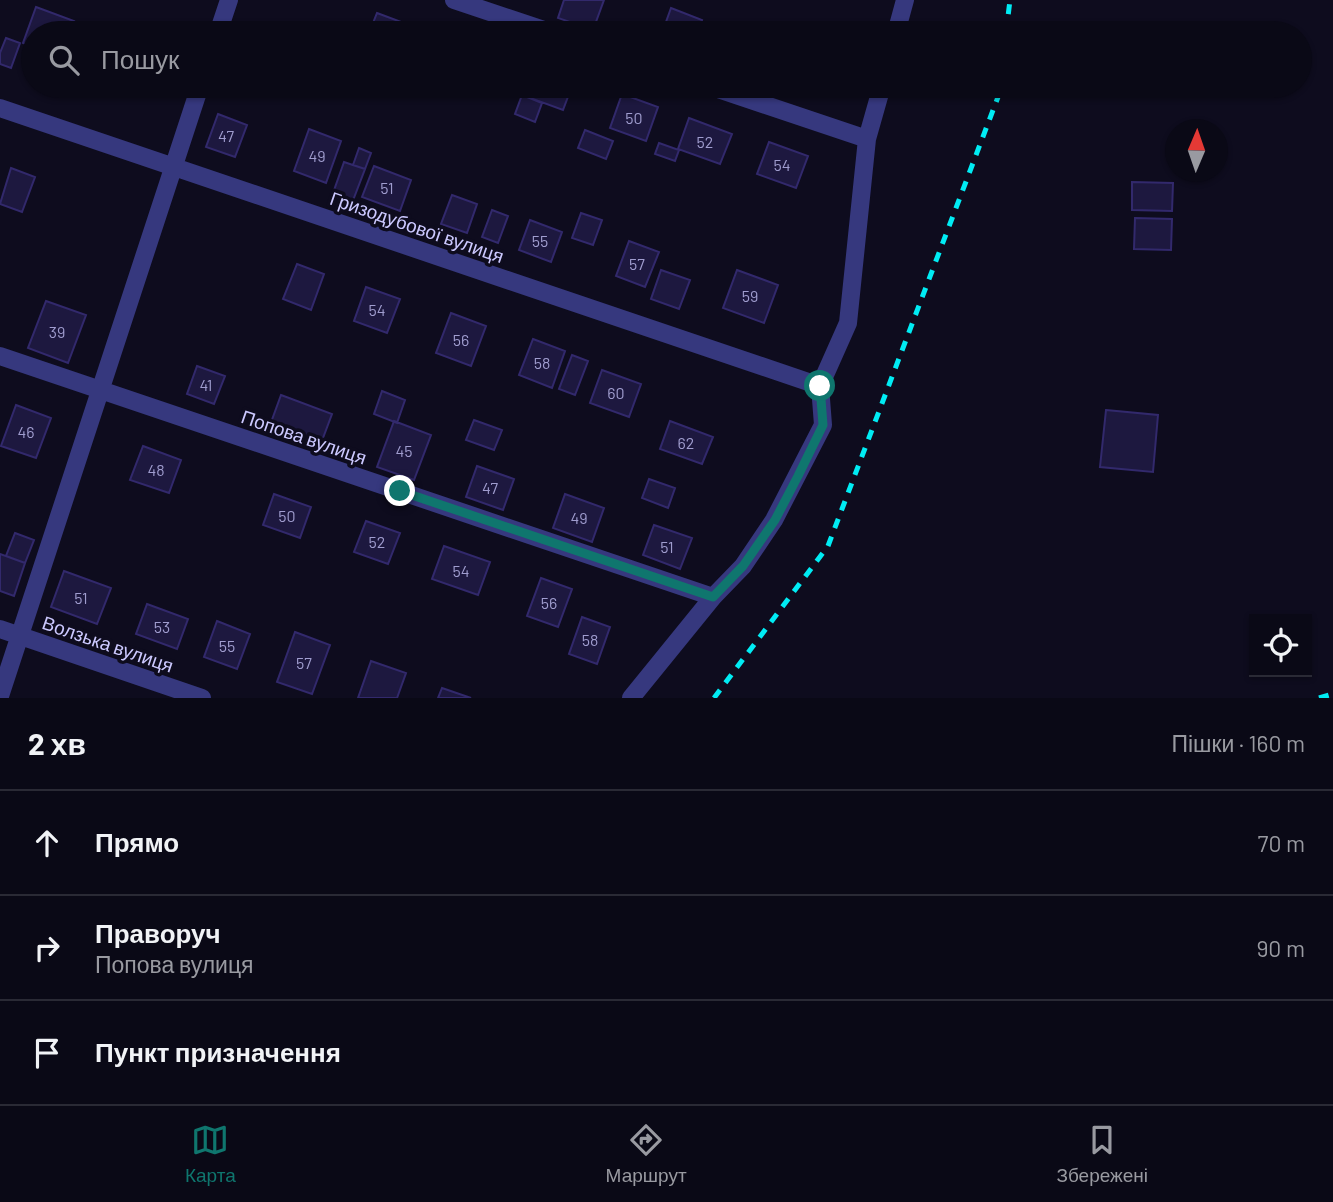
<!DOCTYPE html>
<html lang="uk">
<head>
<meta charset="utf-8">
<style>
  :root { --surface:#0a0916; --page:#13121f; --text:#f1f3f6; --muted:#999aa1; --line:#2a2a35; --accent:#0f766e }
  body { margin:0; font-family:Barlow,sans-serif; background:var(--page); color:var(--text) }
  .controls { position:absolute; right:21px; bottom:21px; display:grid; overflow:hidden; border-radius:0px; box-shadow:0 2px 5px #0004 }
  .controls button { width:63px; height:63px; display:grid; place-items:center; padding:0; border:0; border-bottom:2px solid var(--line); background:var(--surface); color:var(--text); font:35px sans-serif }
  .compass { position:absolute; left:1165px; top:119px; width:63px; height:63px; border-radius:50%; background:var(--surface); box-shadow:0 2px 5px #0004; rotate:2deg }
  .stop { position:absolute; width:21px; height:21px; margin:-16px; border:5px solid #0f766e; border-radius:50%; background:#fff }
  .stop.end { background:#0f766e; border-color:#fff; box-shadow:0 2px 7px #0008 }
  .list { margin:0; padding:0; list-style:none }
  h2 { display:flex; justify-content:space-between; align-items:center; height:91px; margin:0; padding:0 28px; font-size:30px }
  h2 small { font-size:23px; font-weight:400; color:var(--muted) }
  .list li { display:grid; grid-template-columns:46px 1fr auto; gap:21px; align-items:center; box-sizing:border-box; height:105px; padding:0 28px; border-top:2px solid var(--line) }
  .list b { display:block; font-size:26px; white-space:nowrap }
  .list p { margin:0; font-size:23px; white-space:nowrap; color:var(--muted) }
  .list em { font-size:23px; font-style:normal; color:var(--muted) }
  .icon { flex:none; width:38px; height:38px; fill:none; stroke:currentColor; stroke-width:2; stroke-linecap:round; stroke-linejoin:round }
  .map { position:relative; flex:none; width:1333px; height:698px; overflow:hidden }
  .search { position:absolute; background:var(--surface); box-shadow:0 2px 5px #0004; left:21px; right:21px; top:21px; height:77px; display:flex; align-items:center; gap:18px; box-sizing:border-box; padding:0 24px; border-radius:38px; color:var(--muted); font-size:26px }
  .sheet { height:406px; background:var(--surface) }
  nav { display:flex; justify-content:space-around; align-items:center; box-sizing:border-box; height:98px; border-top:2px solid var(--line); background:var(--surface); font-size:19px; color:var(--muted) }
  nav a { display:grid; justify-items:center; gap:4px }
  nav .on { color:var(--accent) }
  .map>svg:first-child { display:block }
  .building { fill:#1d183f; stroke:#32296c; stroke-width:2 }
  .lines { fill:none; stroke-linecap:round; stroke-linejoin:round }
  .minor { stroke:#36387e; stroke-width:18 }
  .rail { stroke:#00ecf4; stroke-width:5; stroke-dasharray:10 9; stroke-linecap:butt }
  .route { stroke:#0f766e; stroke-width:9 }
  .labels { text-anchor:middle; stroke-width:7; stroke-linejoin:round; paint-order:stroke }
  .number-label { font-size:16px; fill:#a09dcf }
  .street-label { font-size:19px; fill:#ccc9ff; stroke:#0e0c1e }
</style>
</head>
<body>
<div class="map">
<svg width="1333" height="698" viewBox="0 0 1333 698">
  <rect width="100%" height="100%" fill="#0e0c1e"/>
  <path class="building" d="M564,0H604L593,30L558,18Z
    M36,7L74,21L69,33H33V47L23,43Z
    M671,8L702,20L697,33H662Z
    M377,13L412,26L409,33H369Z
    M6,38L20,43L11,68L0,64V53Z
    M525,86H572L563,110L522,95Z
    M622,94L658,107L646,141L610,128Z
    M522,95L542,103L535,122L515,114Z
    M218,114L247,125L235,157L206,147Z
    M689,118L732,134L720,164L678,149Z
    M309,129L341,141L326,183L294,171Z
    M585,130L613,141L606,159L578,148Z
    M769,142L808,156L796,188L757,174Z
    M659,143L679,150L675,161L655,154Z
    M359,148L371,153L365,169L353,165Z
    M344,162L365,169L352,203L332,196Z
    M374,166L411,180L400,211L362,197Z
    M11,168L35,177L22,212L0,204Z
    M1132,182L1173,183L1172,211L1132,210Z
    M452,195L477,204L467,233L441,224Z
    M492,210L508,216L498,243L482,237Z
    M581,213L602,220L593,245L572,238Z
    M1135,218L1172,219L1171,250L1134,249Z
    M530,220L562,232L551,262L519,250Z
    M629,241L659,252L645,287L616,276Z
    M297,264L324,274L311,310L283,299Z
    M661,270L690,280L679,309L651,299Z
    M737,270L778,285L764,323L723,308Z
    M366,287L400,299L387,333L354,321Z
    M46,301L86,315L68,363L28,348Z
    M451,313L486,326L471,366L436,353Z
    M533,339L565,351L552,388L519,375Z
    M572,355L588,361L575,395L559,389Z
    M197,366L225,376L214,404L187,394Z
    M602,370L641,384L629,417L590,403Z
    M382,391L405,400L397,423L374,414Z
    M281,395L332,414L320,446L269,428Z
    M16,405L51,418L36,458L1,446Z
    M1106,410L1158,415L1153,472L1100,467Z
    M474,420L502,430L494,450L466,440Z
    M394,421L431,435L414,480L377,467Z
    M670,421L713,437L702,464L660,449Z
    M143,446L181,460L169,493L130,480Z
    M477,466L514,479L503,510L466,497Z
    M649,479L675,488L668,508L642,498Z
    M274,494L311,507L300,538L263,525Z
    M565,494L604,508L592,542L553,528Z
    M366,521L400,533L388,564L354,552Z
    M654,525L692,538L680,569L643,555Z
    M15,533L34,540L25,563L6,556Z
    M444,546L490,562L478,595L432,579Z
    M0,554L25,563L14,596L0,591Z
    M64,571L111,588L97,624L51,607Z
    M541,578L572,589L558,627L527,616Z
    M147,604L188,619L177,649L136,634Z
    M582,617L610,627L597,664L569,654Z
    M217,621L250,634L237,669L204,657Z
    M295,632L330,645L312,694L277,682Z
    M371,661L406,673L397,698H358Z
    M442,688L471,698H438Z"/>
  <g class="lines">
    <path class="minor" d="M454,0L553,33
      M218,33L229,0
      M896,33L905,0
      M709,86L867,139
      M0,108L820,386
      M0,356L713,597
      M0,629L202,698
      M0,696L200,86
      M631,698L713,597L743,566L774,520L823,425L820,386L848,323L867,139L882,86"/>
    <path class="rail" d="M1006,33L1010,0
      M714,698L828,546L998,97L999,86
      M1319,698L1333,694"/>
  </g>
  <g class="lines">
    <path class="route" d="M400,491L713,597L743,566L775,520L798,476L823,425L820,386"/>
  </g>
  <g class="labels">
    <g class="number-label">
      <text x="634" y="124">50</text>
      <text x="226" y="142">47</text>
      <text x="705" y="148">52</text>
      <text x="317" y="162">49</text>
      <text x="782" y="171">54</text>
      <text x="387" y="194">51</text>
      <text x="540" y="247">55</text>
      <text x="637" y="270">57</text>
      <text x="750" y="302">59</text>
      <text x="377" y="316">54</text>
      <text x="57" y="338">39</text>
      <text x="461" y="346">56</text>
      <text x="542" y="369">58</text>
      <text x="206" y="391">41</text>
      <text x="616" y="399">60</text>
      <text x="26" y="438">46</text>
      <text x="686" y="449">62</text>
      <text x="404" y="457">45</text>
      <text x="156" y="476">48</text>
      <text x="490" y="494">47</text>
      <text x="287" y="522">50</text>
      <text x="579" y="524">49</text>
      <text x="377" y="548">52</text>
      <text x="667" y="553">51</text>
      <text x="461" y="577">54</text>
      <text x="81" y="604">51</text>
      <text x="549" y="609">56</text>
      <text x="162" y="633">53</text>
      <text x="590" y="646">58</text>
      <text x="227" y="652">55</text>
      <text x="304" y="669">57</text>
    </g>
    <g class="street-label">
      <text transform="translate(417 227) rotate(19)" y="7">Гризодубової вулиця</text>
      <text transform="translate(304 437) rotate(19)" y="7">Попова вулиця</text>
      <text transform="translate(108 644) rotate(19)" y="7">Волзька вулиця</text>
    </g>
  </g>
</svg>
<div class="controls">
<button><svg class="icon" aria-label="locate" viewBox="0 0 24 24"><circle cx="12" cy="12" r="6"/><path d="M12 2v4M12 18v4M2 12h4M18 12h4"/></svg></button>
</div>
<svg class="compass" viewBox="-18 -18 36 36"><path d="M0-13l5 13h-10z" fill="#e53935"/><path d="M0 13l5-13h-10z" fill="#999aa1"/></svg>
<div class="stop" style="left:820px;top:386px"></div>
<div class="stop end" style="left:400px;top:491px"></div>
<div class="search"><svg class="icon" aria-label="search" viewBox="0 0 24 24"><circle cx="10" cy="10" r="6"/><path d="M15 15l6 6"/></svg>Пошук</div>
</div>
<section class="sheet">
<h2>2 хв<small>Пішки · 160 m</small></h2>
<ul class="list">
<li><svg class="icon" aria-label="ahead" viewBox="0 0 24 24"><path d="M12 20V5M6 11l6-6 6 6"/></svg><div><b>Прямо</b></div><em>70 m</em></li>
<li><svg class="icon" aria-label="right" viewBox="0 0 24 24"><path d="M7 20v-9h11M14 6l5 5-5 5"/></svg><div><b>Праворуч</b><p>Попова вулиця</p></div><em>90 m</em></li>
<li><svg class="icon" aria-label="arrive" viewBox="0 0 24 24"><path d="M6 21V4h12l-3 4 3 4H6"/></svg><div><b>Пункт призначення</b></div></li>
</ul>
</section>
<nav>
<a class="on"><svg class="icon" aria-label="map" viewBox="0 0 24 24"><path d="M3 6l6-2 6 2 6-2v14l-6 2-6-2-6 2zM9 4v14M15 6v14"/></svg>Карта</a>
<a><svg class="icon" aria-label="directions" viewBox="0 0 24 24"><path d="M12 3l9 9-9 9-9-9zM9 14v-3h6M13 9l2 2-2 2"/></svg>Маршрут</a>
<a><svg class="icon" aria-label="saved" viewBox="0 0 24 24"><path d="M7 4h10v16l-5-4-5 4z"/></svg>Збережені</a>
</nav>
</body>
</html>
